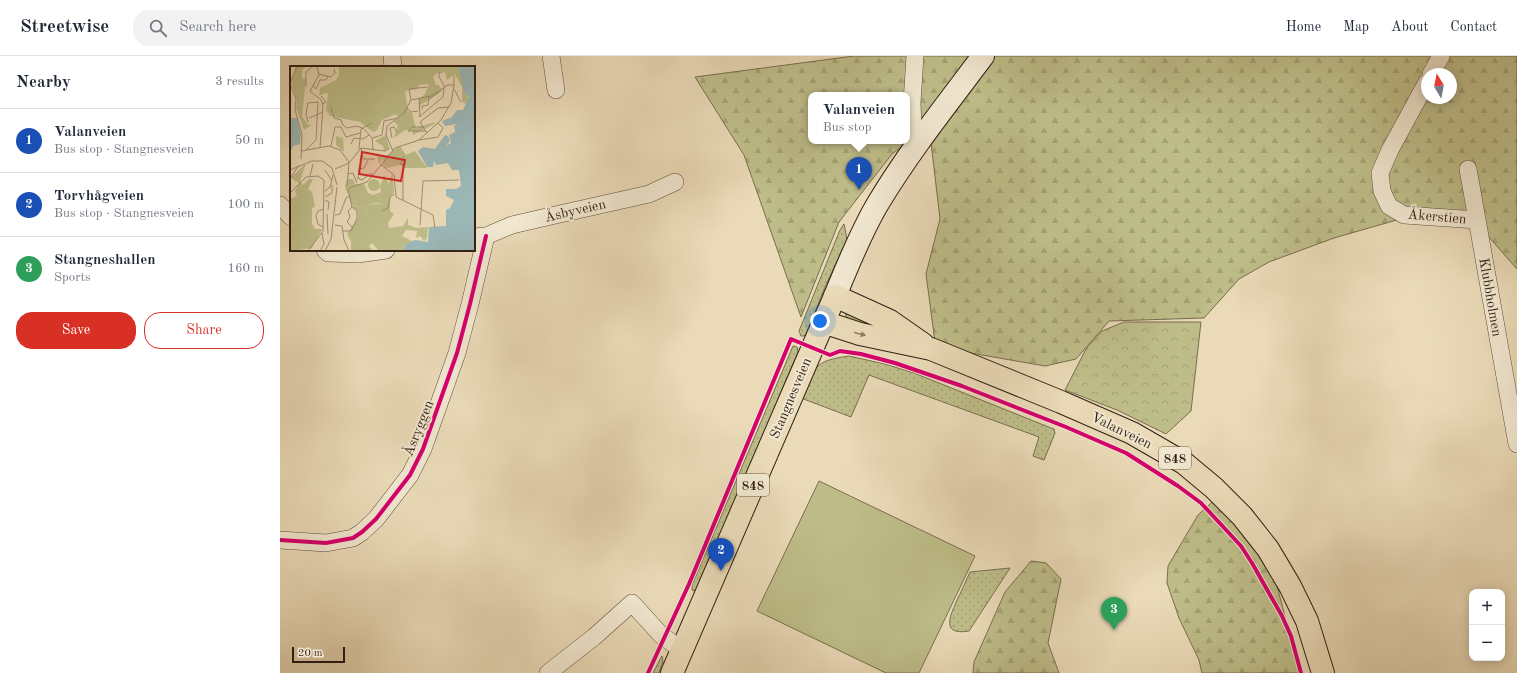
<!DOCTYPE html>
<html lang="en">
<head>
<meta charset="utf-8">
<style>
  :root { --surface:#fff; --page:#f2f2f3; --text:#1f2937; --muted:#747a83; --line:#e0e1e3; --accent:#d93025 }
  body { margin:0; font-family:"Old Standard TT",serif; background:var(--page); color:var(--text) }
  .controls { position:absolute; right:12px; bottom:12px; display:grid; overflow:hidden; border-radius:8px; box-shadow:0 2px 10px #0003 }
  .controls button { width:36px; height:36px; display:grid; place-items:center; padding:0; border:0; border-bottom:1px solid var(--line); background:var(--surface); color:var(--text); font:20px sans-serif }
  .compass { position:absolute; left:1141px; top:12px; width:36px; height:36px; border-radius:50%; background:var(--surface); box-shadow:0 2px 10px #0003; rotate:350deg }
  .scale { position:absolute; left:12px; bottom:10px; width:53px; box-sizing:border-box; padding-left:4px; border:2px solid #321e12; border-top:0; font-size:11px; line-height:14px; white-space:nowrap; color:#321e12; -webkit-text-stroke:3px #f1e7d0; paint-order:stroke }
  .you { position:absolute; left:540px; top:265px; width:14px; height:14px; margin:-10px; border:3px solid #fff; border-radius:50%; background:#1a73e8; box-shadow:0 0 0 6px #1a73e833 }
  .badge { display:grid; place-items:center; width:26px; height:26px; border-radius:50%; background:var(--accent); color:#fff; font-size:13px; font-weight:700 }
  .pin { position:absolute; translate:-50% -33px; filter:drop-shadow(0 1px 2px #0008) }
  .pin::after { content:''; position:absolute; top:21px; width:14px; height:12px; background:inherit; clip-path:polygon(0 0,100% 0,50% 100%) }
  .popup { position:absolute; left:528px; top:36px; width:102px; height:52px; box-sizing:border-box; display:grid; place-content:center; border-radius:8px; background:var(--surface); filter:drop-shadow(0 1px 3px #0005); font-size:13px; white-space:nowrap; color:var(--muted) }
  .popup b { font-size:15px; color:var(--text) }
  .popup::after { content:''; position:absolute; left:50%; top:100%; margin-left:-8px; border:8px solid transparent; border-top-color:var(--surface) }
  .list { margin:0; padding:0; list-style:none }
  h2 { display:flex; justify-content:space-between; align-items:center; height:52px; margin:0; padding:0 16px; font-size:17px }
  h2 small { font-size:13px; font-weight:400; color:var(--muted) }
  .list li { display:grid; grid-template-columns:26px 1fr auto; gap:12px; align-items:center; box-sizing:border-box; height:64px; padding:0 16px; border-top:1px solid var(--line) }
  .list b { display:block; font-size:15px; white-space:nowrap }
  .list p { margin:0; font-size:13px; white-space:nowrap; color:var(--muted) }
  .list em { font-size:13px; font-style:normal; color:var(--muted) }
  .actions { display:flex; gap:8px; padding:12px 16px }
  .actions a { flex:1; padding:9px 0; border:1px solid var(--accent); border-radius:16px; text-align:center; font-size:14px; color:var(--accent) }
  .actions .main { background:var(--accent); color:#fff }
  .icon { flex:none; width:22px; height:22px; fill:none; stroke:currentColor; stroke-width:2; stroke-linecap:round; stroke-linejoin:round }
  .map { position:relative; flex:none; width:1237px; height:617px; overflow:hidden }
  header { display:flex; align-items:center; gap:24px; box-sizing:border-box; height:56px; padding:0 20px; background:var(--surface); border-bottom:1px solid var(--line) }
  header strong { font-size:19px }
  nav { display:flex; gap:22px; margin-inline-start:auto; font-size:14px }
  .search { width:280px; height:36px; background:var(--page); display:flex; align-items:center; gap:10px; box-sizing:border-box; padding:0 14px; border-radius:16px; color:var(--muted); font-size:15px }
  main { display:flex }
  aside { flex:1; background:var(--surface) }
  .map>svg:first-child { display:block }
  .grass { fill:url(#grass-dots); stroke:#786e4e }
  .forest { fill:url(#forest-firs); stroke:#786e4e; fill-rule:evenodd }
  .park { fill:url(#park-crowns); stroke:#786e4e }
  .garden { fill:#bebd89; stroke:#786e4e }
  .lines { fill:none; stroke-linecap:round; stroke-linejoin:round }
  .minor-casing { stroke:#604d3b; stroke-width:18 }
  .secondary-casing { stroke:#321e12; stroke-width:24 }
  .primary-casing { stroke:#321e12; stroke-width:24 }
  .minor { stroke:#f1e7d0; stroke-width:17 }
  .secondary { stroke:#f1e7d0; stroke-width:22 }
  .primary { stroke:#eadab7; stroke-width:22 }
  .cycleway-casing { stroke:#f1e7d0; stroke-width:6 }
  .cycleway { stroke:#d6006c; stroke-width:4 }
  .oneway { fill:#8e7c64 }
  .labels { text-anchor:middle; stroke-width:4; stroke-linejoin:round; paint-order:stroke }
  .shield { fill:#f1e7d0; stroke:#6b5a4b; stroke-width:1 }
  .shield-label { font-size:13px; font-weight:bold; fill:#321e12 }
  .street-label { font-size:14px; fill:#321e12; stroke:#f1e7d0 }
  .inset-river { fill:none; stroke:#9bb8b8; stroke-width:2 }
  .inset-road { fill:none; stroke:#a08f75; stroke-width:1 }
  .view { fill:#d62828; fill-opacity:0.15; stroke:#d62828; stroke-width:2 }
  .inset-edge { fill:none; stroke:#321e12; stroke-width:2 }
</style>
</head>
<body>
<header>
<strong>Streetwise</strong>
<div class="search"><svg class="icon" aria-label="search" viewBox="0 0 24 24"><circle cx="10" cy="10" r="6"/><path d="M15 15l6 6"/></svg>Search here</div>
<nav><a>Home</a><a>Map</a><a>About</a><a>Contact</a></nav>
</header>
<main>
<aside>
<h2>Nearby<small>3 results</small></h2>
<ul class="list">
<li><span class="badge" style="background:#1a4fb4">1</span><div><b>Valanveien</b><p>Bus stop · Stangnesveien</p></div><em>50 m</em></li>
<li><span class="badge" style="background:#1a4fb4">2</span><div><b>Torvhågveien</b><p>Bus stop · Stangnesveien</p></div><em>100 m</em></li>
<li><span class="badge" style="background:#2e9e5b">3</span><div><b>Stangneshallen</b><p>Sports</p></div><em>160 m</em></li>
</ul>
<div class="actions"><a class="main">Save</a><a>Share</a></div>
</aside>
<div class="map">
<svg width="1237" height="617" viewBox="0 0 1237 617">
  <defs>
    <pattern id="grass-dots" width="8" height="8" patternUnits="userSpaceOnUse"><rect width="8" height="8" fill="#bebd89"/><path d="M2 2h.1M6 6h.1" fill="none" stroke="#a4a275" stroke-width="1.8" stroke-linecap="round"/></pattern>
    <pattern id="forest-firs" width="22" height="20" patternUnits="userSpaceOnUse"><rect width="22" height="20" fill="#bebd89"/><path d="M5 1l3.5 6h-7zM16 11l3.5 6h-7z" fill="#a4a275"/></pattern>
    <pattern id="park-crowns" width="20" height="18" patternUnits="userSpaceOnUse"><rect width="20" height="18" fill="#bebd89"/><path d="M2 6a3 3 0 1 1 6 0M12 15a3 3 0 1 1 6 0" fill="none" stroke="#a4a275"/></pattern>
  </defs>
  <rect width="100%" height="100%" fill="#eadab7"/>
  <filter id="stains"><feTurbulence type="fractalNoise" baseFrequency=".005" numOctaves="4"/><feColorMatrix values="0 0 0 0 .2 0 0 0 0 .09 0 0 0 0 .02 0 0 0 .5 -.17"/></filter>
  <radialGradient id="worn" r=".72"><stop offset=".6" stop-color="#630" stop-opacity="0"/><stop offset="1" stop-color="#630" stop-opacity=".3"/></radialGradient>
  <path class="grass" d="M564,168L567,183L545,231L526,278L524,280H521L519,275L560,174Z
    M569,257L593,269V271L570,264L565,259Z
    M513,290L517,291L518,296L423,521L417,533L414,535L412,534V529Z
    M569,300L605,308L634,317L771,372L774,373L775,377L764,404L753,400L759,381L589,319L571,361L521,342C535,311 533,305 569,300Z
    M730,512L689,575C659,580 671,558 678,542C682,534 686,525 690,516Z
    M382,600L383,605L379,617H373Z"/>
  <path class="forest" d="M574,0H1237V213L1187,156L1155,153L1054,182L989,206L959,223L924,262L829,265L796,303L765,310L662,292L655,286L646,218L660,163L650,78L637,79L612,98L559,166L521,261L464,99L415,21ZM1147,18H1171V42H1147ZM531,39H627V85H531Z
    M939,440L969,468L997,530L1020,617H922L919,604L899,562L887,527L888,510L918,459Z
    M751,505L766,507L781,523L768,587L779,617H693L694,606L725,536Z"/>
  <path class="park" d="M844,266H921L911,355L886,378L837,354L785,334L806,293L822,275Z"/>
  <path class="garden" d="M539,425L695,500L639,617H606L477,555Z"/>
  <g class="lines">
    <defs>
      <path id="minor" d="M112,0L113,11
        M271,0L276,34
        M1151,18L1161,0
        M1147,26L1110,94L1100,117L1102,135L1109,150L1124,159L1197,164
        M634,93L632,47L635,0
        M1188,113L1237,388
        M0,149L11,161
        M194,181L206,180L232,169L271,160L369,138L395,126
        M45,194L48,197L78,198L106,194
        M0,484L46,487L73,482L82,476L96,463L130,419L143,393L177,297L190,248L206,180
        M268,617L314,581L352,547L381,579L402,594"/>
      <path id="secondary" d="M555,240C568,209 580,178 597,149C628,97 667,48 703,0"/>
      <path id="primary" d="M543,266L580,278L651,293L781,346L852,377L904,407L934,432L962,460L988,493L1010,530L1027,565L1043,617
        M392,617L555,240L610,265L643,288"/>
    </defs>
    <use href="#minor" class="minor-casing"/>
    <use href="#secondary" class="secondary-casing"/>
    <use href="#primary" class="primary-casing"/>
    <use href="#minor" class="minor"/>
    <use href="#secondary" class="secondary"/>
    <use href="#primary" class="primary"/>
    <defs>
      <path id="cycleway" d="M0,484L46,487L73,482L82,476L96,463L130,419L143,393L177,297L190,248L206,180
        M368,617L409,528L511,283L550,299L560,295L581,298L615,307L682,330L786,371L846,397L898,430L921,447L961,490L972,507L1002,560L1011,580L1021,617"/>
    </defs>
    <use href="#cycleway" class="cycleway-casing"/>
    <use href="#cycleway" class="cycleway"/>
  </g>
  <defs><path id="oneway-solid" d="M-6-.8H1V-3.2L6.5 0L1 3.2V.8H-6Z"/></defs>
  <use class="oneway" href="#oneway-solid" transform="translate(580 278) rotate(14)"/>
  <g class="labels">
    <g class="shield">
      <rect x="879" y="391" width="32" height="22" rx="3"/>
      <rect x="457" y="418" width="32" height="22" rx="3"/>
    </g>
    <g class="shield-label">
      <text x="895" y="407">848</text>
      <text x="473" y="434">848</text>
    </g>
    <g class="street-label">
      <text transform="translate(295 154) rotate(-13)" y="5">Åsbyveien</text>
      <text transform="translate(1157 160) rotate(5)" y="5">Åkerstien</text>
      <text transform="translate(1211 241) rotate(80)" y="5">Klubbholmen</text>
      <text transform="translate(510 342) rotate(-67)" y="5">Stangnesveien</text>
      <text transform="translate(138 372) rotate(-68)" y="5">Åsryggen</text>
      <text transform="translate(842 374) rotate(26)" y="5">Valanveien</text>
    </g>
  </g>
  <g transform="translate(10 10)">
    <rect width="185" height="185" fill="#eadab7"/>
    <path d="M6,0H16L12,4V12L16,13L12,50L17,58L21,59L14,64L6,42L7,34L1,15ZM49,0H168L179,35L176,38L172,36V21L165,8L157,14L155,6L149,8V6L143,11L146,19H149L152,25L129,40V33L135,28L139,18L129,19L127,23L115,25L118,45L122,47L126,62L145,56L144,58L123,69L122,65L115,64L104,72L108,59L104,56L109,51L105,48L92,54L87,64L83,66L70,56L40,50L36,44L38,28L35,27L29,30L30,22L46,14L49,9ZM96,69L99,82L94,85L93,80L85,75ZM46,70L53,72L54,86L46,79ZM110,80L116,89L125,85L137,102H114L111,99L97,102L93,100V93L89,98L87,90H96ZM15,100L10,115L13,119L19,113H23L18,123L22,126L25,141L22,142V158L25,163H32L22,182L0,185V133L7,130L5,125L9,117L2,113ZM102,107L104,123L103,128L100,130V145L104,148L98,157L99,162L113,160L118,152V159L127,162L138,161L137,172L134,175L130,170L126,172L127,165L116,164L112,170L122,175L115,179L113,185H89L82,177L79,180L83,185H58L61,184V175L57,168L68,151L67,144L64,143L55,121L57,113H63L65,118H74L78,127L83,129L91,126L90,121L94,109L99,118ZM65,121L69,123L72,134L85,132L89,127L92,139L89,138L80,149L75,148L78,144L76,139L66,141L63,130Z" fill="#bebd89" fill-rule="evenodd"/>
    <path d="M89,127L96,132L95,137L89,138L80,152L72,154L78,144L76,139L88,138L92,129L87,130Z" fill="#bebd89"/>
    <path d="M70,120L72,134L92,129L89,133L91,136L66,141L63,130L64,121Z" fill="#bebd89"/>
    <path d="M78 119a6 6 0 1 1 12 0a6 6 0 1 1-12 0Z" fill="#bebd89"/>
    <path d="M168,0H185V185H113L116,178L125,174L138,176L139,161L156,160V144L160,142L164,134L156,130V123H166L171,120L169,104H162L158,97L146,99L144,95L143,101H137L128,85L133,81L145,83L155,69L158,70L160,75L156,80L161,77L159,69L165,66L164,60L167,58L155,60L152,55L162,51L167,44H173L179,31L175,28ZM0,52H7L11,68L10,78L3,80L1,84Z" fill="#9bb8b8"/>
    <path class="inset-river" d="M145,164L155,185"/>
    <path class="inset-road" d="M7,0L0,17L6,33L5,44L12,68L11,93M27,0L29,9L20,25L31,34L33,39L30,82M149,6V11L155,21M29,8L41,11L45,7L44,3M23,19L26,23L30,14H36L38,10M16,20V6L23,0M164,23L171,36M31,30L36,36L32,38M129,33L130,51M121,34L119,23L137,21M138,34L149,26M41,41L44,52L51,54L53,59M117,42L121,46L128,45M132,43V40L138,39L139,30M129,51L153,31L154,22M19,52L33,46M53,59L57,62L67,60L74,63L82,72L83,83M133,61H122L118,65H136M137,67L130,56L148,42L159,41M82,72L92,69L94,55L108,52M102,72L100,62L104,61L107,66M129,74L148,71L153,62L148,57M61,78L64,72L73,73L79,69M41,80L45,61H51L56,71L70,67M71,82L73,93H85M69,83L71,63L82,57M16,84L26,74L28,36L18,37L16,48L18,56M11,85L39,80L50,84L59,96L57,120M103,85L96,69L97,60L114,47L121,34L141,30L158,19H164V9M59,97L71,82L95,85L100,82M90,98L104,109L106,131L143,149M113,99L110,98L114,90M45,103L59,97M0,104L22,95H32L42,102L47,119M35,104L42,115M58,108L63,107L67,117M20,110L23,98M2,112L15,99M67,112L72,114L81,107L83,109M68,112L69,103L74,102L78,94M0,113L9,99M59,122L77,116L105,82L129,74L151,54L161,37L164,19M58,123L62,141M35,125L40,121L43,109M0,127L16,111L28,110L34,114L33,165L18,185M35,131L42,127V119M35,134L39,136L38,144M113,134V97M62,141L58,145L60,151L57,156L62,161M92,145L98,142L100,131L104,128M37,148L38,168M45,149L50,148L56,132L60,130M143,149L145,162M45,159L52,160L54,174M130,159L133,115L169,114M33,161L28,158L26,150L28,145L34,143M53,165H61L67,153V145L62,141M54,174L59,185M30,185L34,178L32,167M35,185L41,173L47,121"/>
    <path class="view" d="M72,86L115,94L111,115L69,108Z"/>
    <rect width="185" height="185" class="inset-edge"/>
  </g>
  <rect width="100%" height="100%" filter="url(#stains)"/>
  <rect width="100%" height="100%" fill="url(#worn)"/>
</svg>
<div class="controls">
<button>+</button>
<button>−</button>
</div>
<svg class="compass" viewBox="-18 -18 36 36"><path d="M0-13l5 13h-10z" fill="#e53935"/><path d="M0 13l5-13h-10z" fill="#747a83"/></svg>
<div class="scale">20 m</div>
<div class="you"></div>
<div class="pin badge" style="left:579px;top:134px;background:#1a4fb4">1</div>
<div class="popup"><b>Valanveien</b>Bus stop</div>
<div class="pin badge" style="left:441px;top:515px;background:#1a4fb4">2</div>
<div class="pin badge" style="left:834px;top:574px;background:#2e9e5b">3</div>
</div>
</main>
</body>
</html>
